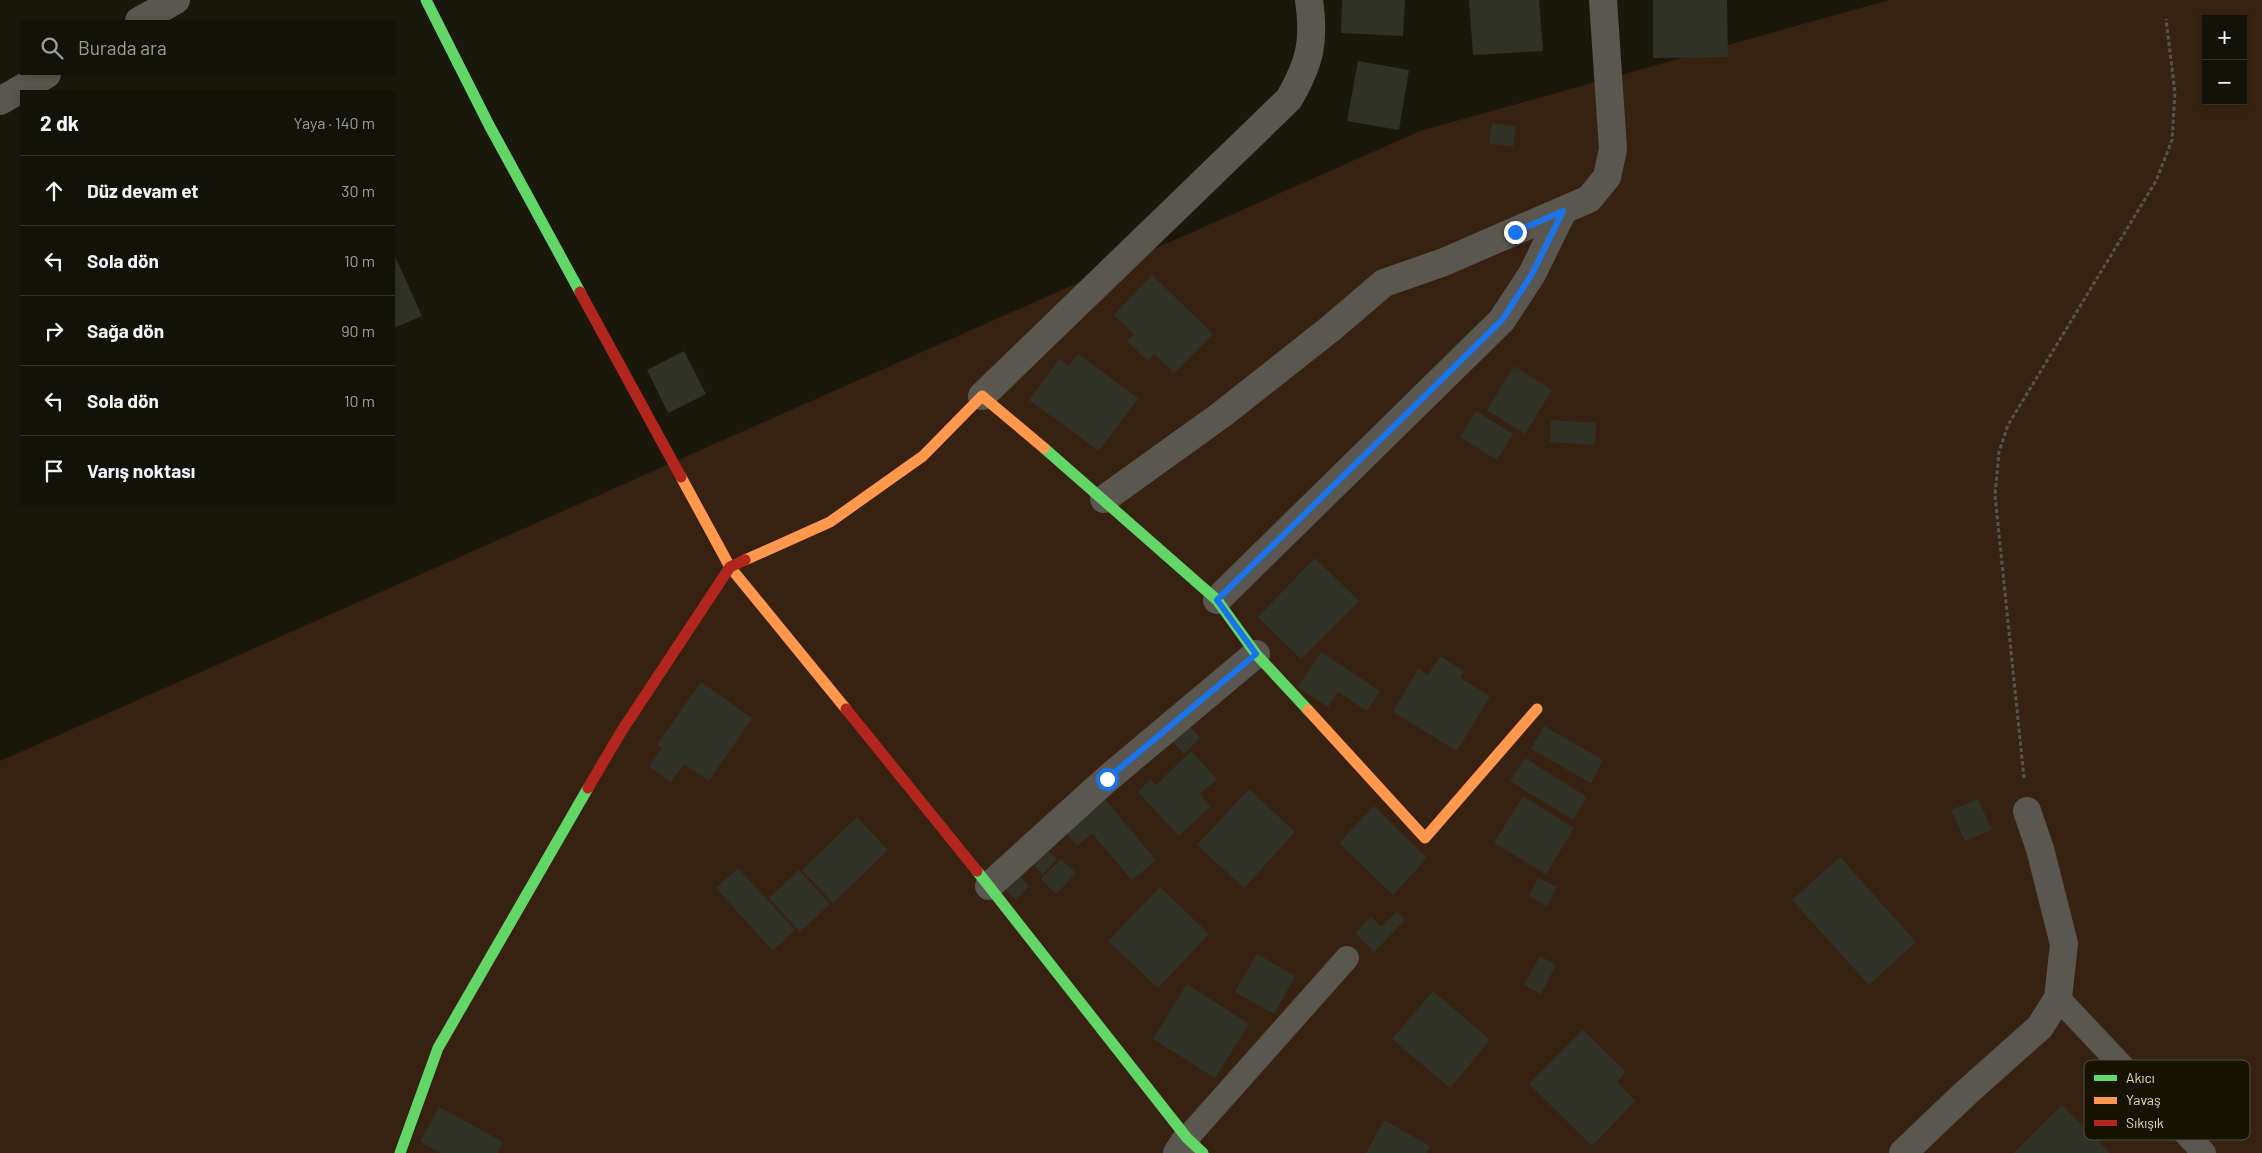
<!DOCTYPE html>
<html lang="tr">
<head>
<meta charset="utf-8">
<style>
  :root { --surface:#131208; --page:#202016; --text:#f1f3f6; --muted:#9d9e9c; --line:#323229 }
  body { margin:0; font-family:Barlow,sans-serif; background:var(--page); color:var(--text) }
  .controls { position:absolute; right:15px; top:15px; display:grid; overflow:hidden; border-radius:0px; box-shadow:0 2px 8px #0003 }
  .controls button { width:45px; height:45px; display:grid; place-items:center; padding:0; border:0; border-bottom:1px solid var(--line); background:var(--surface); color:var(--text); font:25px sans-serif }
  .stop { position:absolute; width:15px; height:15px; margin:-11px; border:4px solid #1a73e8; border-radius:50%; background:#fff }
  .stop.end { background:#1a73e8; border-color:#fff; box-shadow:0 1px 5px #0008 }
  .list { margin:0; padding:0; list-style:none }
  h2 { display:flex; justify-content:space-between; align-items:center; height:65px; margin:0; padding:0 20px; font-size:21px }
  h2 small { font-size:16px; font-weight:400; color:var(--muted) }
  .list li { display:grid; grid-template-columns:32px 1fr auto; gap:15px; align-items:center; box-sizing:border-box; height:70px; padding:0 20px; border-top:1px solid var(--line) }
  .list b { display:block; font-size:19px; white-space:nowrap }
  .list em { font-size:16px; font-style:normal; color:var(--muted) }
  .icon { flex:none; width:28px; height:28px; fill:none; stroke:currentColor; stroke-width:2; stroke-linecap:round; stroke-linejoin:round }
  .map { position:relative; flex:none; width:2262px; height:1153px; overflow:hidden }
  .search { position:absolute; background:var(--surface); box-shadow:0 2px 8px #0003; left:20px; top:20px; width:375px; height:55px; display:flex; align-items:center; gap:12px; box-sizing:border-box; padding:0 18px; border-radius:0px; color:var(--muted); font-size:19px }
  .panel { position:absolute; background:var(--surface); box-shadow:0 2px 8px #0003; left:20px; top:90px; width:375px; height:415px; border-radius:0px }
  .map>svg:first-child { display:block }
  .green { fill:#372211; fill-rule:evenodd }
  .building { fill:#303228 }
  .lines { fill:none; stroke-linecap:round; stroke-linejoin:round }
  .path { stroke:#55544c; stroke-width:3; stroke-dasharray:4 2.5; stroke-linecap:butt }
  .lane { stroke:#5a5750; stroke-width:24 }
  .street { stroke:#5a5750; stroke-width:28 }
  .fast { stroke:#63d668; stroke-width:11 }
  .slow { stroke:#ff974d; stroke-width:11 }
  .jam { stroke:#b3261e; stroke-width:11 }
  .route { stroke:#1a73e8; stroke-width:6 }
  .key { fill:#161400; stroke:#52513e; stroke-width:1 }
  .key-label { font-size:14px; fill:#dfdfd0 }
</style>
</head>
<body>
<div class="map">
<svg width="2262" height="1153" viewBox="0 0 2262 1153">
  <rect width="100%" height="100%" fill="#19180b"/>
  <path class="green" d="M1889,0H2262V1153H0V761L1420,131ZM2206,19H2243V101H2206Z"/>
  <path class="building" d="M1342,0H1405L1403,36L1341,33Z
    M1469,0H1539L1543,51L1473,55Z
    M1653,0H1727L1728,57L1653,58Z
    M1358,61L1409,70L1399,130L1347,121Z
    M1492,123L1516,127L1513,147L1489,143Z
    M394,254L422,316L394,328Z
    M1152,275L1213,334L1174,373L1154,354L1148,361L1127,341L1134,334L1114,315Z
    M684,351L706,394L668,413L647,370Z
    M1078,354L1138,398L1099,451L1029,400L1059,359L1069,366Z
    M1514,366L1552,390L1525,434L1487,410Z
    M1476,411L1513,434L1497,460L1460,437Z
    M1551,420L1596,423L1595,445L1550,442Z
    M1315,558L1359,601L1301,659L1258,617Z
    M1321,652L1380,691L1367,711L1338,692L1328,707L1298,687Z
    M1440,656L1464,671L1460,678L1490,696L1457,751L1393,712L1418,669L1428,675Z
    M701,682L752,718L709,781L684,764L671,782L649,767L662,748L657,745Z
    M1189,725L1200,738L1184,754L1172,741Z
    M1544,726L1603,760L1591,783L1531,749Z
    M1191,751L1217,779L1200,794L1211,806L1179,836L1138,792L1150,779L1156,785Z
    M1525,758L1587,797L1573,820L1510,781Z
    M1249,789L1295,832L1244,888L1197,845Z
    M1523,796L1574,828L1546,874L1494,843Z
    M1103,797L1156,860L1132,880L1092,833L1077,846L1064,831Z
    M1978,799L1992,830L1965,841L1951,810Z
    M1374,806L1427,858L1393,895L1339,843Z
    M857,817L888,850L833,903L802,870Z
    M1044,847L1057,859L1043,874L1030,861Z
    M1840,857L1916,942L1869,985L1792,900Z
    M1061,859L1076,873L1056,894L1041,879Z
    M738,868L795,930L773,951L716,888Z
    M799,870L830,904L800,932L769,898Z
    M1016,873L1029,886L1016,900L1002,887Z
    M1538,878L1557,887L1547,906L1529,896Z
    M1160,887L1209,934L1158,988L1108,941Z
    M1397,912L1405,920L1374,952L1355,933L1371,917L1381,927Z
    M1257,954L1295,976L1274,1014L1235,992Z
    M1540,956L1556,965L1541,994L1524,985Z
    M1187,984L1249,1024L1215,1078L1153,1039Z
    M1433,991L1490,1040L1450,1088L1392,1039Z
    M1583,1030L1626,1072L1617,1082L1635,1101L1592,1146L1529,1084Z
    M2062,1105L2110,1153H2014Z
    M439,1107L503,1142L497,1153H441L420,1142Z
    M1384,1120L1430,1146L1426,1153H1366Z"/>
  <g class="lines">
    <path class="path" d="M2024,778L1995,495L1999,452L2008,425L2156,181L2172,140L2175,93L2166,19"/>
    <path class="lane" d="M2058,998L2204,1153
      M1187,1138L1347,958"/>
    <path class="street" d="M139,21L176,0
      M0,101L47,74
      M982,396L1289,99C1310,63 1315,41 1309,0
      M1104,499L1221,415L1330,329L1384,283L1444,262L1589,199L1607,177L1613,149L1603,0
      M1217,600L1502,320L1532,274L1563,211
      M989,886L1107,779L1256,654
      M1177,1153L1187,1138
      M1903,1153L1967,1092L2040,1027L2058,998L2064,944L2040,849L2027,811"/>
    <path class="fast" d="M426,0L489,125L580,292
      M1044,448L1217,600L1256,654L1308,710
      M977,871L1187,1138L1203,1153
      M400,1153L438,1048L588,788"/>
    <path class="slow" d="M681,477L730,567L846,709
      M745,560L830,522L923,456L982,396L1044,448
      M1308,710L1425,838L1537,709"/>
    <path class="jam" d="M580,292L681,477
      M846,709L977,871
      M588,788L621,732L730,567L745,560"/>
  </g>
  <g class="lines">
    <path class="route" d="M1107,779L1256,654L1217,600L1502,320L1532,274L1563,211L1515,232"/>
  </g>
  <rect x="2084" y="1060" width="166" height="80" rx="8" class="key"/>
  <rect x="2094" y="1075" width="23" height="6" fill="#63d668"/>
  <rect x="2094" y="1097" width="23" height="7" fill="#ff974d"/>
  <rect x="2094" y="1120" width="23" height="6" fill="#b3261e"/>
  <g class="key-label">
    <text x="2126" y="1083">Akıcı</text>
    <text x="2126" y="1105">Yavaş</text>
    <text x="2126" y="1128">Sıkışık</text>
  </g>
</svg>
<div class="controls">
<button>+</button>
<button>−</button>
</div>
<div class="stop" style="left:1107px;top:779px"></div>
<div class="stop end" style="left:1515px;top:232px"></div>
<div class="search"><svg class="icon" aria-label="search" viewBox="0 0 24 24"><circle cx="10" cy="10" r="6"/><path d="M15 15l6 6"/></svg>Burada ara</div>
<section class="panel">
<h2>2 dk<small>Yaya · 140 m</small></h2>
<ul class="list">
<li><svg class="icon" aria-label="ahead" viewBox="0 0 24 24"><path d="M12 20V5M6 11l6-6 6 6"/></svg><div><b>Düz devam et</b></div><em>30 m</em></li>
<li><svg class="icon" aria-label="left" viewBox="0 0 24 24"><path d="M17 20v-9H6M10 6l-5 5 5 5"/></svg><div><b>Sola dön</b></div><em>10 m</em></li>
<li><svg class="icon" aria-label="right" viewBox="0 0 24 24"><path d="M7 20v-9h11M14 6l5 5-5 5"/></svg><div><b>Sağa dön</b></div><em>90 m</em></li>
<li><svg class="icon" aria-label="left" viewBox="0 0 24 24"><path d="M17 20v-9H6M10 6l-5 5 5 5"/></svg><div><b>Sola dön</b></div><em>10 m</em></li>
<li><svg class="icon" aria-label="arrive" viewBox="0 0 24 24"><path d="M6 21V4h12l-3 4 3 4H6"/></svg><div><b>Varış noktası</b></div></li>
</ul>
</section>
</div>
</body>
</html>
